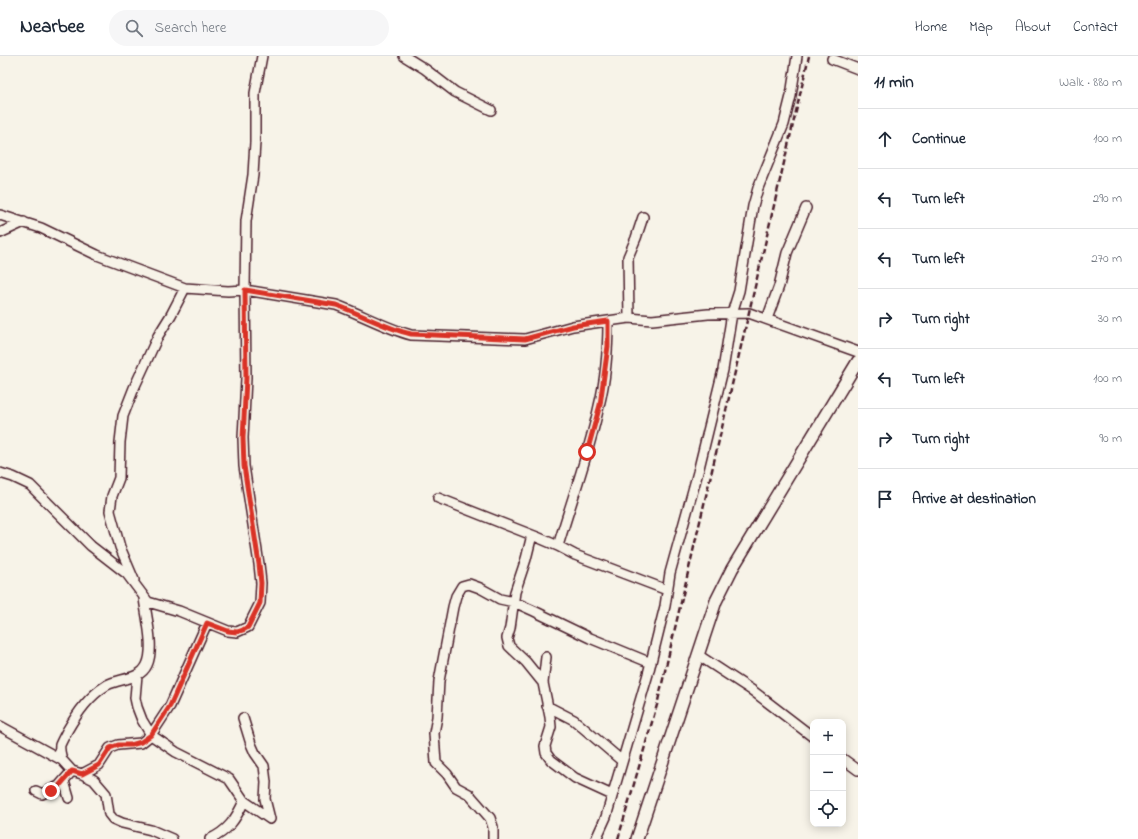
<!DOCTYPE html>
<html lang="en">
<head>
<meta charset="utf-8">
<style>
  :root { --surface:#fff; --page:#f6f6f7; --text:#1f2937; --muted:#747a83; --line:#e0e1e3 }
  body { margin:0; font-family:"Indie Flower",sans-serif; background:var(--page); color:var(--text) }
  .controls { position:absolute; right:12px; bottom:12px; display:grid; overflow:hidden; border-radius:8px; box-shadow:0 2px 10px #0003 }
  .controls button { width:36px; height:36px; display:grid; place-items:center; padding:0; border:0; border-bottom:1px solid var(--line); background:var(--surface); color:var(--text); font:20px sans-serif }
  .stop { position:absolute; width:12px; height:12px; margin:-9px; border:3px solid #d93025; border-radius:50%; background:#fff }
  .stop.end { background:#d93025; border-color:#fff; box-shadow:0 1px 4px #0008 }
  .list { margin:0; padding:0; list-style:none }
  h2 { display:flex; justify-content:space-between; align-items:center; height:52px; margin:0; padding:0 16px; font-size:17px }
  h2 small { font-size:13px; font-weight:400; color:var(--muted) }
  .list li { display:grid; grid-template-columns:26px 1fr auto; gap:12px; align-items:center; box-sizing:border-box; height:60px; padding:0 16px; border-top:1px solid var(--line) }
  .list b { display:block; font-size:15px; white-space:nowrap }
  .list em { font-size:13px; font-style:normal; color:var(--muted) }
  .icon { flex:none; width:22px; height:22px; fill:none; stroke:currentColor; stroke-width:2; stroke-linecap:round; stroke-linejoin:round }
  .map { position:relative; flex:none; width:858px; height:783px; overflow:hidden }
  header { display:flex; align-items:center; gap:24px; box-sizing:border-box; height:56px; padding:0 20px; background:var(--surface); border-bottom:1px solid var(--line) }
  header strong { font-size:19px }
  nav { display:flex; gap:22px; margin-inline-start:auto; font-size:14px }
  .search { width:280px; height:36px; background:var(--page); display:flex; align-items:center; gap:10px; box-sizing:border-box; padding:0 14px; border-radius:22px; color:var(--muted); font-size:15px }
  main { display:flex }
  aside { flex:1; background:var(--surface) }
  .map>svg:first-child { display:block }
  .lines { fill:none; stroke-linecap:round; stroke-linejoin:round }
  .minor-casing { stroke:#4a1f2b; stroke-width:12 }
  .major-casing { stroke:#4a1f2b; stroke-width:14 }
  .minor { stroke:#f7f3e8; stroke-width:9 }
  .major { stroke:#f7f3e8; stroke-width:11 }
  .rail { stroke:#4a1f2b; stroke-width:2.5; stroke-dasharray:6 3; stroke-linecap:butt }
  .route { stroke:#d93025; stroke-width:5 }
</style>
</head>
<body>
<header>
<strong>Nearbee</strong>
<div class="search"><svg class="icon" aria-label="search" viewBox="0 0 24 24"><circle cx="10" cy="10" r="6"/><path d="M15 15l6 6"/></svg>Search here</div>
<nav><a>Home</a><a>Map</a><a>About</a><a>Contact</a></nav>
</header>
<main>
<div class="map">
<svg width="858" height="783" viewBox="0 0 858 783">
  <rect width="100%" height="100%" fill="#f7f3e8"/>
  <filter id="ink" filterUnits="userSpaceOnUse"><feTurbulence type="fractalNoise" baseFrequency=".025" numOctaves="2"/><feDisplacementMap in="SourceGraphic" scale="8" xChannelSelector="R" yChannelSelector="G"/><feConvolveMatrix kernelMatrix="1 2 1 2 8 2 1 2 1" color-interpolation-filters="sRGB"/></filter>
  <g filter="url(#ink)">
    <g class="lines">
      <defs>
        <path id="minor" d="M404,0L425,13L455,36L491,54
          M832,3L858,13
          M0,159L41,172L97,199L185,232L228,235L245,234L336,249C361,258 385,272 411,279L525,283L573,270L629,262L652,264L708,258L749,257L858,296
          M0,177L24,166
          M629,262L628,201L636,182L643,161
          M767,263L779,230L787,197L806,152
          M0,417L13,421L30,429L91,490L127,518L148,546L179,555L228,575L237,576L248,571L260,547L261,527L259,508L244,410L243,382L246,322L245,234L246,165L253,119L255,86V37L262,0
          M438,442L537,481L558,490L575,499L667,534
          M532,479L526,503L515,536L510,572L507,582L509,590L526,606L543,627L550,661L551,671L545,690L546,697L551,704L575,722L612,739
          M558,490C572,443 589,397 599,350C606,322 608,293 608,265
          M134,524L120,491L110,455L112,440L119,422L120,386L123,360L134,332L158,280L171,259L185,232
          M698,599L753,635L813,681
          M137,619L135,642L137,651L142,664L151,679L176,696L229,723L244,745L270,763
          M543,627L546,601
          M547,650L574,664L622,705
          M243,662L251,688L255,697L264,710L266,726L265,743L270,763
          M0,670L62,704L72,715L82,718L99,709L110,692L118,689L141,687L151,679L170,650L207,567
          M843,703L858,714
          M62,704C61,699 59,694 60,689C62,684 65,679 67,675C78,656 89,640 107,629C120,622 140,624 147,609C155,592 146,560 144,542
          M82,718L94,724L106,738L109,758L113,763L122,767L151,774L172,783
          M64,725L69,742
          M36,735L42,738L59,730L72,715
          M210,783C228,775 236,763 244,745
          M493,783V771L490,762L469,738L456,731L447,718L436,707L434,677L437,661L439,625L453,551L456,540L462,530L469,528L480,532L500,543L514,546L534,555L590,582L651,607
          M596,783L606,761L648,618L665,550L670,517L698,416L723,314L732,257L739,235L753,150L758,132L784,68L791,40L797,0"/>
        <path id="major" d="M637,783L716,545L732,513L858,305"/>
      </defs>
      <use href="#minor" class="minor-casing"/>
      <use href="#major" class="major-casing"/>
      <use href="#minor" class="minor"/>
      <use href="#major" class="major"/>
      <path class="rail" d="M618,783L657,649L809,0"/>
    </g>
  </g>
  <g class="lines" filter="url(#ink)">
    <path class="route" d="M51,735L59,730L72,715L82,718L99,709L110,692L118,689H131L141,686L151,679L170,650L207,567L228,575L237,576L243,574L248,571L260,547L261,527L259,508L244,410L243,382L246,322L245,234L336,249C361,258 385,272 411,278L525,283L573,270L608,265V290L600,349L587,396"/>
  </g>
</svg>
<div class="controls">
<button>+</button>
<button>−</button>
<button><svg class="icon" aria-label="locate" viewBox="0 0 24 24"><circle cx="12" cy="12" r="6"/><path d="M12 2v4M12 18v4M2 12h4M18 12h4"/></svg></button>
</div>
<div class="stop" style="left:587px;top:396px"></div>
<div class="stop end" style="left:51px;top:735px"></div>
</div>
<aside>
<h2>11 min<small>Walk · 880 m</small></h2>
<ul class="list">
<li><svg class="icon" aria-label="ahead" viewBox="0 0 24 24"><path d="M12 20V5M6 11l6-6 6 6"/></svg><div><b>Continue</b></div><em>100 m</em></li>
<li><svg class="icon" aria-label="left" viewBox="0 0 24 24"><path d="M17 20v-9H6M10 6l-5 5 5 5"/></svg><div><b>Turn left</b></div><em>290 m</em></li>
<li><svg class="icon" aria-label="left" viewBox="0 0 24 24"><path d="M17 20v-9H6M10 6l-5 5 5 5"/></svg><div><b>Turn left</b></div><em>270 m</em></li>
<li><svg class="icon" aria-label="right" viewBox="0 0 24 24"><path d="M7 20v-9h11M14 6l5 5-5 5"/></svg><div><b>Turn right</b></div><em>30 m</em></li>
<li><svg class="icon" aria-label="left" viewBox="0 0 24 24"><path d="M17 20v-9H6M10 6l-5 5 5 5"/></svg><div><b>Turn left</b></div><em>100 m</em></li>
<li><svg class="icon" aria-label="right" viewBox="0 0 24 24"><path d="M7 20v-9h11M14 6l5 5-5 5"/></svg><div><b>Turn right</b></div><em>90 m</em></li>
<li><svg class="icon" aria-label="arrive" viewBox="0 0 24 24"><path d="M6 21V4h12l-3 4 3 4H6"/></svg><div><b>Arrive at destination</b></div></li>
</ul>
</aside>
</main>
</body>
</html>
